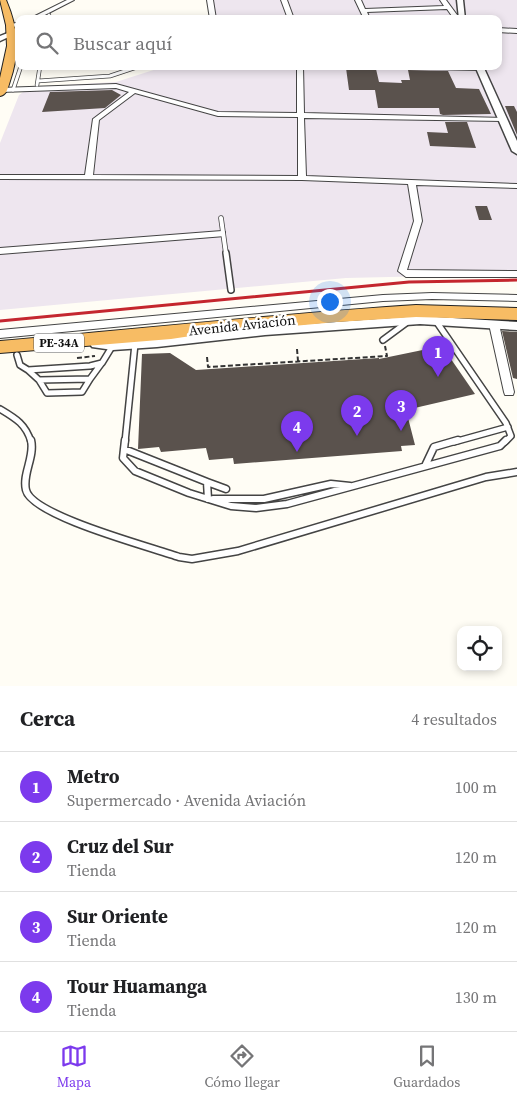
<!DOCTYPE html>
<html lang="es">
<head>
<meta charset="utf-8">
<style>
  :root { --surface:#fff; --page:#f2f2f2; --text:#202124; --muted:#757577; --line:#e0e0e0; --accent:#7c3aed }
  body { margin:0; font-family:"Source Serif 4",serif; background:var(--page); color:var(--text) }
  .controls { position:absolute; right:15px; bottom:15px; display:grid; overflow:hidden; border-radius:10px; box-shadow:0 2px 8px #0003 }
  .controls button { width:45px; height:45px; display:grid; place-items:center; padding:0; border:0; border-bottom:1px solid var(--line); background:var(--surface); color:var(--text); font:25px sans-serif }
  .you { position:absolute; left:329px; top:301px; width:18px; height:18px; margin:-12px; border:4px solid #fff; border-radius:50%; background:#1a73e8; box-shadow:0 0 0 8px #1a73e833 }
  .badge { display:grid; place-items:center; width:32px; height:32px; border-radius:50%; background:var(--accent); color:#fff; font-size:16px; font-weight:700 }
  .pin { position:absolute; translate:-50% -41px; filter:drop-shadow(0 1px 2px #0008) }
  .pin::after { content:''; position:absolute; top:26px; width:18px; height:15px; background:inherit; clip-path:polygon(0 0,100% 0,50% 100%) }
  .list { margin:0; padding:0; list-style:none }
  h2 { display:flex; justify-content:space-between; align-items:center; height:65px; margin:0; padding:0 20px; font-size:21px }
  h2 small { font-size:16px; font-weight:400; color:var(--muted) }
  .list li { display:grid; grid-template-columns:32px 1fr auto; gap:15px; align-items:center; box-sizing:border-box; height:70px; padding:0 20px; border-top:1px solid var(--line) }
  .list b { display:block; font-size:19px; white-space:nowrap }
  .list p { margin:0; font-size:16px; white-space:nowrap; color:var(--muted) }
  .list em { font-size:16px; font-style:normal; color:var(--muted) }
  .icon { flex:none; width:28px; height:28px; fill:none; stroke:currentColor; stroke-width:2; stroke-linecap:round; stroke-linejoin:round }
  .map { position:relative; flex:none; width:517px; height:686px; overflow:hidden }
  .search { position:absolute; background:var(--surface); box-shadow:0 2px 8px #0003; left:15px; right:15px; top:15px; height:55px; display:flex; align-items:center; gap:12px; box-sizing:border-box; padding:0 18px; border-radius:10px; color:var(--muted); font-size:19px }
  .sheet { height:345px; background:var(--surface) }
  nav { display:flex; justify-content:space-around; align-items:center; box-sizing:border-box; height:70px; border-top:1px solid var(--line); background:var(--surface); font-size:14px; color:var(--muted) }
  nav a { display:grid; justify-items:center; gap:2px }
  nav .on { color:var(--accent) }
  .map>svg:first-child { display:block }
  .industrial { fill:#eee6ef }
  .building { fill:#5a524d }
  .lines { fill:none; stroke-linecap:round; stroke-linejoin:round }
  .service-far3-casing { stroke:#444; stroke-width:4.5 }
  .service-far2-casing { stroke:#444; stroke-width:5.5 }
  .service-far1-casing { stroke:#444; stroke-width:8 }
  .service-casing { stroke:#444; stroke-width:9 }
  .minor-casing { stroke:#444; stroke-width:2 }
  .tertiary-casing { stroke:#444; stroke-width:3 }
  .trunk-casing { stroke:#222; stroke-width:2 }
  .path { stroke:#333; stroke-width:2; stroke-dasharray:5 2.5; stroke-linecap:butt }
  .service-far3 { stroke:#fff; stroke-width:3 }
  .service-far2 { stroke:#fff; stroke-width:4 }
  .service-far1 { stroke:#fff; stroke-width:5 }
  .service { stroke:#fff; stroke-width:6 }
  .minor { fill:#fff; fill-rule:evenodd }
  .tertiary { fill:#fff; fill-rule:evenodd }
  .trunk { fill:#f7bc64; fill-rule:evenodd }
  .rail { stroke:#c4262e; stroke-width:3 }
  .labels { text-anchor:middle; stroke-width:5; stroke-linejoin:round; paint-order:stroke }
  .shield { fill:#fff; stroke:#585858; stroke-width:1 }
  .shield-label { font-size:12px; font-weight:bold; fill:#111 }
  .street-label { font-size:14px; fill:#111; stroke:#fff }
</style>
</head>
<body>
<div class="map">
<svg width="517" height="686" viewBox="0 0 517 686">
  <rect width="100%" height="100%" fill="#fffdf5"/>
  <path class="industrial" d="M207,0H517V274L346,278L0,310V143L19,95L30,87L116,82L166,66H498V19H210Z"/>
  <path class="building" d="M346,68L376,69L379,82L402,83L401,80H410L408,70L448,71L456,88L479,89L491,114L443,115L440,114L439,108H378L375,90H349Z
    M112,90L121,95L105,108L42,112L50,92Z
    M505,106H514L517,112V135Z
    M445,122H467L476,148L430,146L427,132L448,133Z
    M475,206H487L492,220H479Z
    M502,331L517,332V379L513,378Z
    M442,346L475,394L406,410L415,445L401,446L402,451L234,464L233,458L209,460L206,448L161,452L159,447L138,449L142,354L170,353L196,370L379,358V359Z"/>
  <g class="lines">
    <defs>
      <path id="service-far3" d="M49,15V19
        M38,81L110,76L140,66
        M37,85L40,66
        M13,90L21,66"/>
      <path id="service-far2" d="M221,218L226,254"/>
      <path id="service-far1" d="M226,253L231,290
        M436,321L506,423L511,436L505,442
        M383,340L406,323
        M17,355L20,365L28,370L90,366L102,363L113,345
        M28,370L39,380L90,379L101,364
        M39,380L47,393L82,392L90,379
        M0,409C15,418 26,424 31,442
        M125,442L135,344
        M454,442L508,427"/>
      <path id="service" d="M31,440C35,457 22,474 26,490C32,516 151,547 179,557L192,559L238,551L486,477L517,472
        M125,440L123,458L135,471L189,493L231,506L256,508L287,504L500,446L506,440
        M124,449L207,482L208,499
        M425,466L434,447L458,440
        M207,482L226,489
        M213,499H264L331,484L350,486"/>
      <path id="minor" d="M67,0H74L37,19H29Z
        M207,0H213L216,19H210Z
        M281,0H287L294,19H288Z
        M355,0H361L365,9L444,6L440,0H446L460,19H454L447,9L367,12L370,19H364Z
        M19,22V26L12,27L9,25Z
        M498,28L517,29V33L498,32Z
        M297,66H303L304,113L505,118V120L503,121L304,118L306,176L517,184V188L416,185L422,221L407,270L517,271V277H406L398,271L414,221L408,184L302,180L0,179V175H85L93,119L129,92L116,88L1,92L0,88L116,84L218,112L297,113ZM135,93L218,116L298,117V176L93,175L99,120Z
        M377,66H480L483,68L480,70L380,68Z
        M222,231L225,232V236L0,254V248Z
        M432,293L517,295V301L432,299L383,301L0,338V330L383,295Z
        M494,321L499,324L514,392L513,395H505L504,392L489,324Z"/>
      <path id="tertiary" d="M457,0H463L465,19H459Z
        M13,31L15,32V34L0,41V36Z
        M475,66H483L517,141V154L512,151Z
        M420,316L517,322V330L420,324L265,335L157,347L113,350L92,347L90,344L92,341L96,339H157L265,327Z"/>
      <path id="trunk" d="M0,0H6C18,28 20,52 10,81C8,87 7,95 0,96V78L7,46L6,25Z
        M416,305L517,308V320L416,317L337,322L204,334L171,339L0,353V341C139,329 277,314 416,305Z"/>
    </defs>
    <use href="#service-far3" class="service-far3-casing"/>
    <use href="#service-far2" class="service-far2-casing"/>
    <use href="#service-far1" class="service-far1-casing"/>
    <use href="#service" class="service-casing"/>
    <use href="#minor" class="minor-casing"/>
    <use href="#tertiary" class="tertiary-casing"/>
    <use href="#trunk" class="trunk-casing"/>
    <path class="path" d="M297,349L298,361
      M207,357L208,367L387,356L385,346
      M77,358L95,356"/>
    <use href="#service-far3" class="service-far3"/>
    <use href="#service-far2" class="service-far2"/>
    <use href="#service-far1" class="service-far1"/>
    <use href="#service" class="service"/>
    <use href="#minor" class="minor"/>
    <use href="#tertiary" class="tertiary"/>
    <use href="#trunk" class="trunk"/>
    <path class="rail" d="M0,321L409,282L517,280"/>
  </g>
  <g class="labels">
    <rect class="shield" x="34" y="333.5" width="50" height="19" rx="4"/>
    <g class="shield-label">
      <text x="59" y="347">PE-34A</text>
    </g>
    <g class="street-label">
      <text transform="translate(242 325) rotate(-6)" y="5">Avenida Aviación</text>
    </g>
  </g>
</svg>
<div class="controls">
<button><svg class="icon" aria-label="locate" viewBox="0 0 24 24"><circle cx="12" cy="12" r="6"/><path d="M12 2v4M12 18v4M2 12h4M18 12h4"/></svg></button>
</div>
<div class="you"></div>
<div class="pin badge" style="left:438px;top:377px">1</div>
<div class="pin badge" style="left:357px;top:436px">2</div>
<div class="pin badge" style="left:401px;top:431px">3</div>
<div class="pin badge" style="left:297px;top:452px">4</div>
<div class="search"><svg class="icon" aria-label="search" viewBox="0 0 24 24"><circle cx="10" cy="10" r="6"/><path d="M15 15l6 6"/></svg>Buscar aquí</div>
</div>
<section class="sheet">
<h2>Cerca<small>4 resultados</small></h2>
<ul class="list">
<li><span class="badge">1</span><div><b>Metro</b><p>Supermercado · Avenida Aviación</p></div><em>100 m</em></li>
<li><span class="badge">2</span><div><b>Cruz del Sur</b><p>Tienda</p></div><em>120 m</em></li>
<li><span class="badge">3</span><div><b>Sur Oriente</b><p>Tienda</p></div><em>120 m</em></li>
<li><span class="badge">4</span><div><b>Tour Huamanga</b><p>Tienda</p></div><em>130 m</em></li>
</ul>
</section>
<nav>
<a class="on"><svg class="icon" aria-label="map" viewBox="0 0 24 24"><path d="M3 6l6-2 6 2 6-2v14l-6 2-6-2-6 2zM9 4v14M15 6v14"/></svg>Mapa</a>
<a><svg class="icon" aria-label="directions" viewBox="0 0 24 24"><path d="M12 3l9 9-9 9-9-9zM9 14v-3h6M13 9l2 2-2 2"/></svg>Cómo llegar</a>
<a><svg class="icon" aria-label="saved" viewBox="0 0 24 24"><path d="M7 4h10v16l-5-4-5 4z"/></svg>Guardados</a>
</nav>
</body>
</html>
